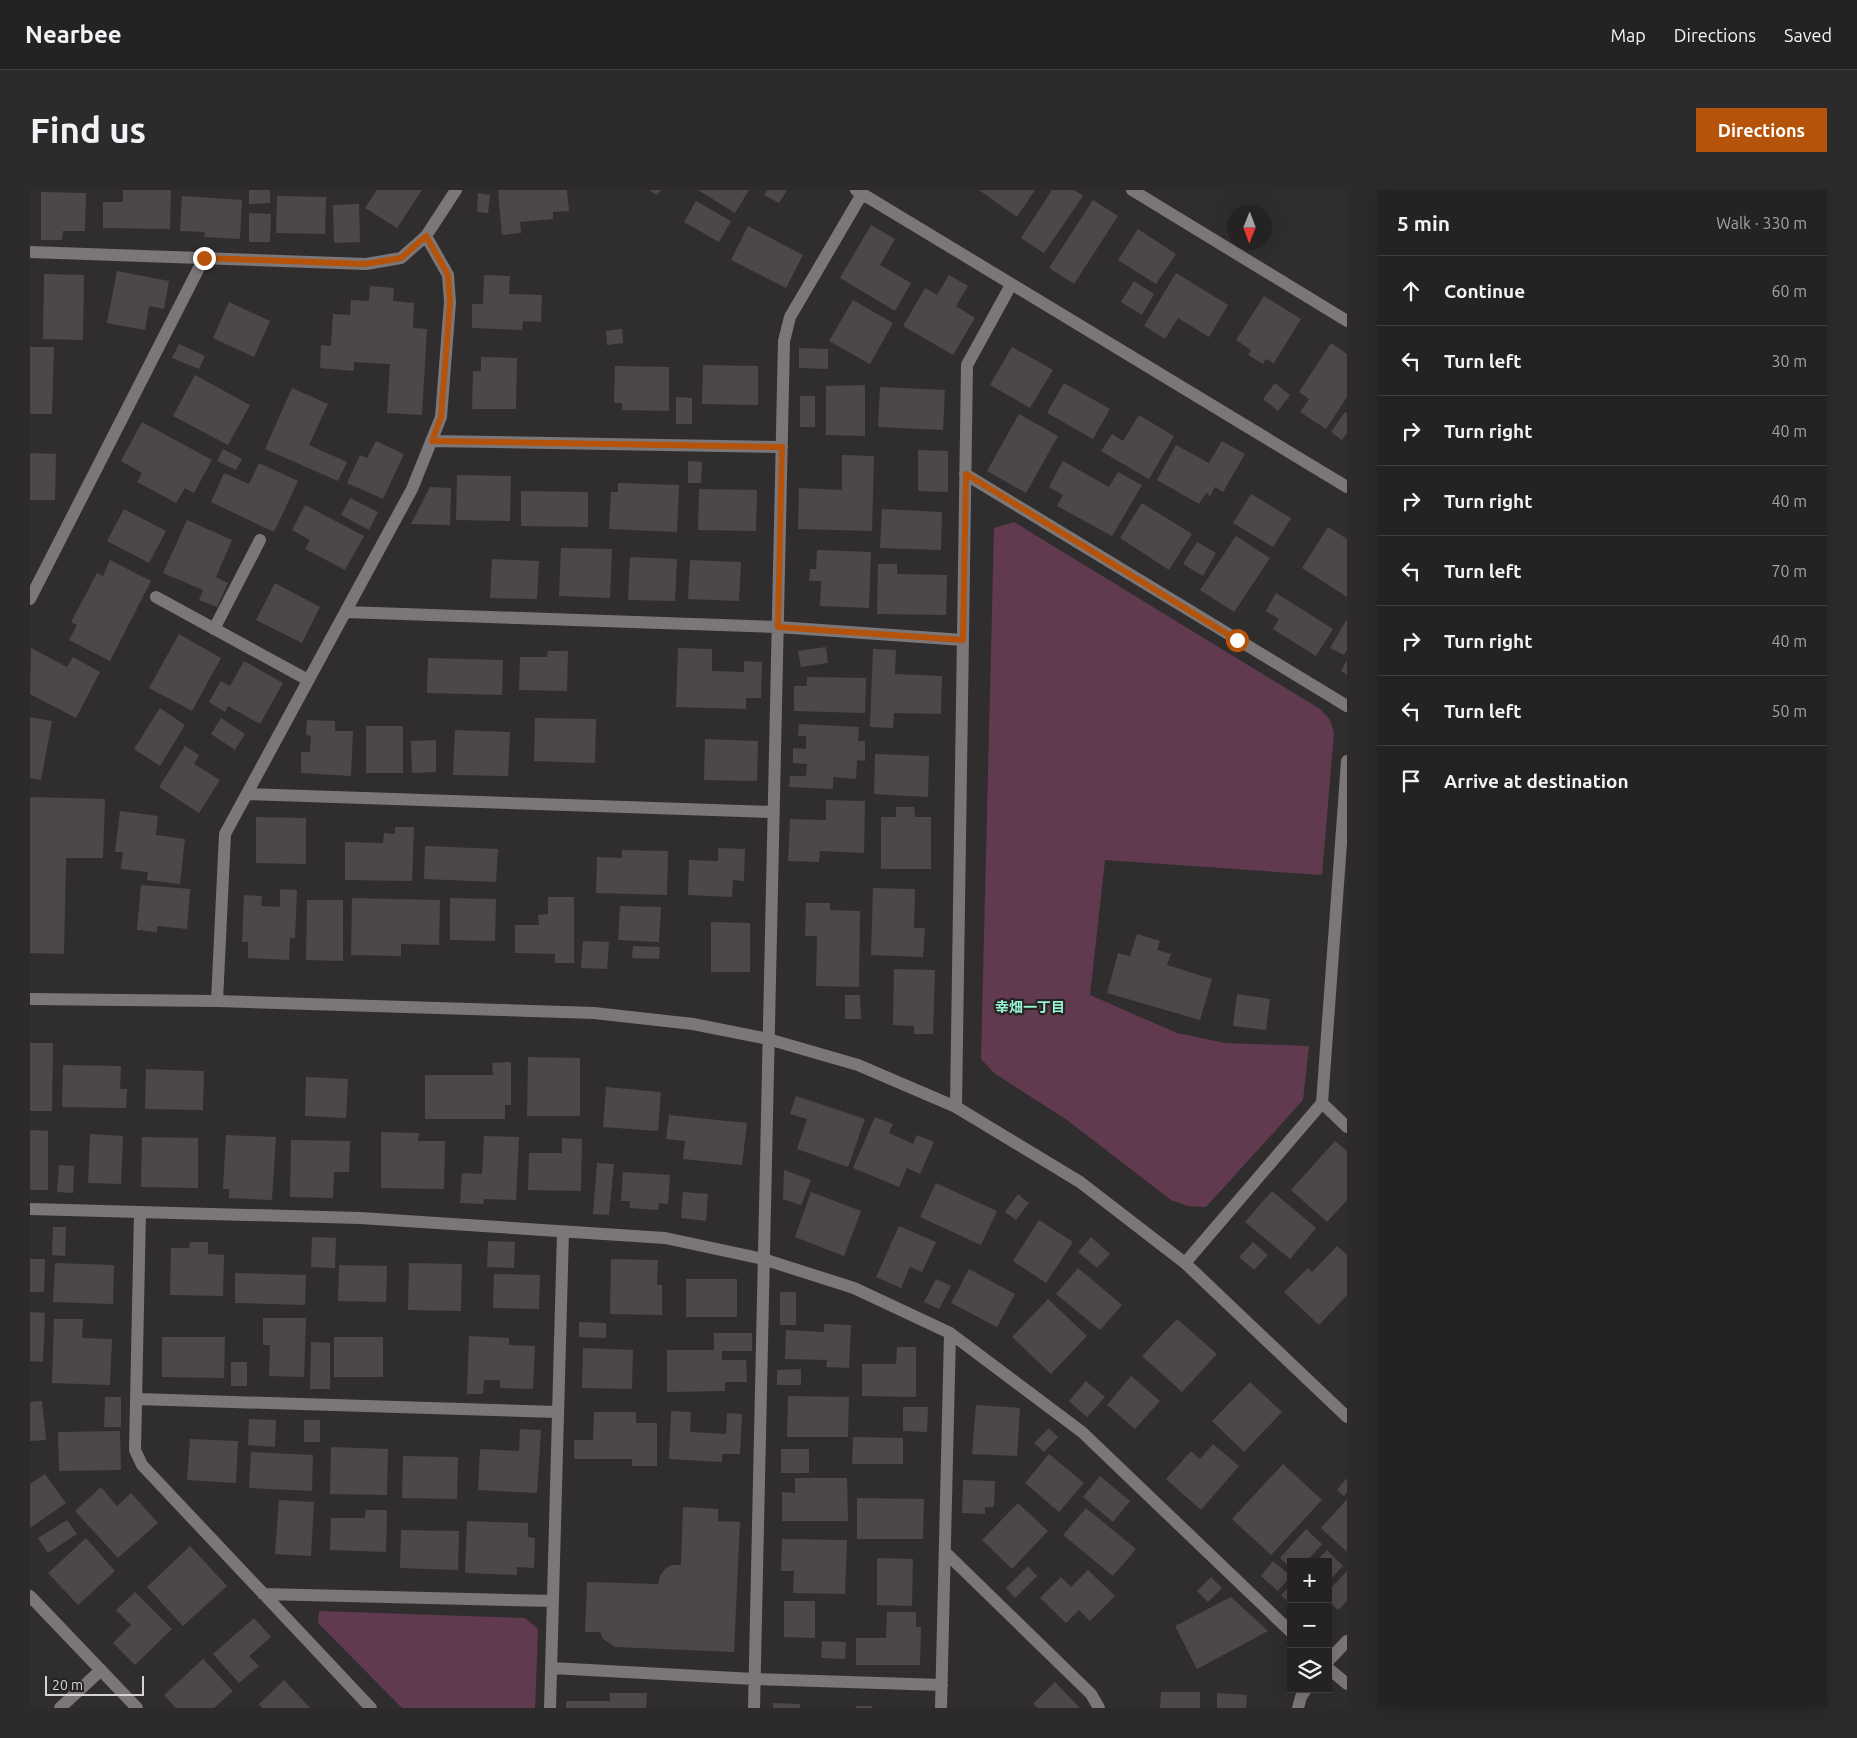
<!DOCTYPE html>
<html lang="en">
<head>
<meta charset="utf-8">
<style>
  :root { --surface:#242222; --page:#2c2a2a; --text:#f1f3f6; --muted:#a3a4a5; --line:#413f40; --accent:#b45309 }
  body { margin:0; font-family:Ubuntu,"Noto Sans JP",sans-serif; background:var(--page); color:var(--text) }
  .controls { position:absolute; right:15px; bottom:15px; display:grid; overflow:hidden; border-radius:0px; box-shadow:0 5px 20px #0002 }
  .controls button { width:45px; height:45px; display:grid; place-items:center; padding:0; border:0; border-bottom:1px solid var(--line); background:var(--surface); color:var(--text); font:25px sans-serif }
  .compass { position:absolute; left:1197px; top:15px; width:45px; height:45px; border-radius:50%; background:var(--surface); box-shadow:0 5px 20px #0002; rotate:181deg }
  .scale { position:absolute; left:15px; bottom:12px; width:99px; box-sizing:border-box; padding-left:5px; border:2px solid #d5d3d4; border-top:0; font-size:14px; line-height:18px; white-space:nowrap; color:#d5d3d4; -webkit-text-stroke:4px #262324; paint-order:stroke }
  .stop { position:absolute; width:15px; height:15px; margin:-11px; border:4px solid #b45309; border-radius:50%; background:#fff }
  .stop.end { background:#b45309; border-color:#fff; box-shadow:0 1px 5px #0008 }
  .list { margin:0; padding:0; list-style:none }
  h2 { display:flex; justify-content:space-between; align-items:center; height:65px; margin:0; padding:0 20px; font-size:21px }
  h2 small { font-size:16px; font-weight:400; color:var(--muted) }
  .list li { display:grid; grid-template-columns:32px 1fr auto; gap:15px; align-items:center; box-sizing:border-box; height:70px; padding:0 20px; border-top:1px solid var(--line) }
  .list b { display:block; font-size:19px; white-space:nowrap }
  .list em { font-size:16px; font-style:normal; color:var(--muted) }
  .icon { flex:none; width:28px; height:28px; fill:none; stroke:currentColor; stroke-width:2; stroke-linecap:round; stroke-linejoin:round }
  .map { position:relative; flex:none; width:1317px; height:1518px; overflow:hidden; border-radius:0px }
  header { display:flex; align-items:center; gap:30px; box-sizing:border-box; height:70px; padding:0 25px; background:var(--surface); border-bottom:1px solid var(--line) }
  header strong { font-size:24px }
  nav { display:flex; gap:28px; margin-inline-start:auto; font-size:18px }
  .intro { display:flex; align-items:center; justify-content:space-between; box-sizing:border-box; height:120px; padding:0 30px }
  h1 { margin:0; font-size:35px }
  .button { padding:12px 22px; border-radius:0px; background:var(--accent); color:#fff; font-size:18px; font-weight:700 }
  main { display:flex; gap:30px; padding:0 30px }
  aside { flex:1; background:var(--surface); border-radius:0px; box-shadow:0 5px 20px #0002 }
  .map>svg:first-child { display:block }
  .green { fill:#623a4f }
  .building { fill:#4c484a }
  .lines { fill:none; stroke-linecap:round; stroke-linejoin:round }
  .service { stroke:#7b7779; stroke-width:12 }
  .minor { stroke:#7b7779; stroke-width:12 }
  .tertiary { stroke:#7b7779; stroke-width:12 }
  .route { stroke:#b45309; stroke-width:6 }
  .labels { text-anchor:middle; stroke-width:4.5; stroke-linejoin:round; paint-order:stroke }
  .neighbourhood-label { font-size:14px; font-weight:bold; fill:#98f3d0; stroke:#262324 }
</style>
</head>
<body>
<header>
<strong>Nearbee</strong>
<nav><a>Map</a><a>Directions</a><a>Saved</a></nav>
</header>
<div class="intro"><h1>Find us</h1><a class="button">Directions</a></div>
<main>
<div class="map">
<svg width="1317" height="1518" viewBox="0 0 1317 1518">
  <rect width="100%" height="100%" fill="#302d2e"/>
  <path class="green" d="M984,332L1290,519L1300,530L1304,542L1292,685L1075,670L1060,805L1147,843L1195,853L1279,856L1273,910L1176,1017L1158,1016L1141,1010L1037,930L964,883L951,869L964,338Z
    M289,1421L495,1428L508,1439L505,1518H372L288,1433Z"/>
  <path class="building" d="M93,0H141L140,39L73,38V12H93Z
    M219,0H240V13L219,14Z
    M347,0H392L367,38L335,18Z
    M468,0H537L539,21L523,22V29L490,32L491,43L472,45Z
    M619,0H631L627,5Z
    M668,0H719L705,23Z
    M737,0H757L749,13L734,5Z
    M949,0H1005L987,27Z
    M1022,0H1044L1053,6L1014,63L991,48Z
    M11,2L56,3L55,41H33L32,50H11Z
    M448,3L460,5L458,23L447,22Z
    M152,6L212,10L210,49L174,47L175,42L150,41Z
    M247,6L296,7L295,44L246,43Z
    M1063,10L1088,26L1044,94L1019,78Z
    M666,11L701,31L689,52L654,32Z
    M329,14L330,52L304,53L303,15Z
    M219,23L241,24L240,52H219Z
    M841,35L865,49L850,75L881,93L865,121L810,88Z
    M718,36L773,65L756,98L701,70Z
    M1108,39L1146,64L1126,94L1088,70Z
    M87,81L139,91L134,119L119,116L115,140L77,133Z
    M1146,83L1198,115L1179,147L1148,128L1135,149L1114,136Z
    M14,84L54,85L53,150L13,149Z
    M454,85L480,86L479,104L512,105L511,132L493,131L492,140L442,138V114H453Z
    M919,85L938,96L926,116L945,128L923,165L873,136L895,98L907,105Z
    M1104,91L1124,104L1112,125L1091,112Z
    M340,96L364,98L363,111L384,113L383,138L397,139L392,225L357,223L360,174L324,172V181L290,178L291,155L301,156L303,124L320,125L321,110L339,111Z
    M1234,106L1271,129L1244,173L1236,169L1233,174L1218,165L1221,160L1206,150Z
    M823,110L863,133L840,174L799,151Z
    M199,112L240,131L224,167L183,148Z
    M592,139L593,153L577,155L576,141Z
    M1301,153L1317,164V207L1296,239L1270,222L1279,209L1269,202Z
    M149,154L175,166L169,179L142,168Z
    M0,157H24L22,224H0Z
    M982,157L1023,180L1000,218L960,195Z
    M769,158L798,159V179L769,178Z
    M451,167L487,168L486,219H442L443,181H451Z
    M673,175L728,176V215L672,214Z
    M585,176L639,177V221L592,220V213H584Z
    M165,185L220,215L198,255L143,226Z
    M1034,193L1080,219L1063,249L1017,223Z
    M1245,193L1260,205L1248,221L1233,209Z
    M835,195V246L796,245V196Z
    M850,197L915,200L913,240L848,237Z
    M262,198L298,214L279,255L317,272L308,291L235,259Z
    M770,206H785V237H770Z
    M646,207L662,208V234H646Z
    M1315,222L1317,223V243L1312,250L1301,242Z
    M989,224L1028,246L996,303L957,281Z
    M1109,225L1144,246L1119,289L1071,261L1082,244L1093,251Z
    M112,232L182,270L164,303L155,298L146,313L107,292L112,283L91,271Z
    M346,251L374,264L353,309L317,293L330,265L337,268Z
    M1192,251L1215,264L1193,302L1185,297L1180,306L1176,303L1169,314L1127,290L1146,255L1179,273Z
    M193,259L212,269L206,280L187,271Z
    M888,260L918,261V302L888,301Z
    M0,263L26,264L25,310H0Z
    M812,265L844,266L842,341L768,339L769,298L812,300Z
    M658,271L672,272L671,293H658Z
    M1033,271L1079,297L1088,282L1112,295L1082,346L1027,316L1033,305L1019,297Z
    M229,273L268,291L244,342L181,312L194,283L219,294Z
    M427,285L481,286L480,331L426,330Z
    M588,293L649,295L647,342L579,339L581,302H588Z
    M400,297L421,298L420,335L381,334Z
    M669,299L727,300L726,341L668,340Z
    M491,301L558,302V337L491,336Z
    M1221,304L1261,328L1243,357L1203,333Z
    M320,308L348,322L339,340L311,325Z
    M1112,313L1162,344L1139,380L1090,348Z
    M275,315L334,346L315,380L275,359L280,350L262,340Z
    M94,319L136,341L119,373L77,351Z
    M852,319L912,322L911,360L850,358Z
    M157,330L202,350L186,387L198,393L187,417L169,410L173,400L133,383Z
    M1298,337L1317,349V407L1272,378Z
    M1206,346L1240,368L1204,422L1170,400Z
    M1167,352L1186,363L1173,386L1153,374Z
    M531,358L582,359L580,408L529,406Z
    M787,360L841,362L839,418L790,416L791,391H779L780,379H786Z
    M600,367L647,369L645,411L598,410Z
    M462,369L509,371L507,409L460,408Z
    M80,370L121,391L80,471L39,450L47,435L41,432L67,383L73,386Z
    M660,370L711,372L709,411L658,409Z
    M848,374H867V384L917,385L916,425L847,424Z
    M245,393L290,417L272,453L226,430Z
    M1246,403L1303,439L1286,466L1243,439L1249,429L1236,421Z
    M1317,429V460L1314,465L1300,458Z
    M149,444L191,468L162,521L119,498Z
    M796,457L798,473L771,477L768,461Z
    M1,458L37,477L43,467L70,482L46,528L0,504Z
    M648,458L682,459V481L714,482V471L732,472L731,508H716V519L646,517Z
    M843,459L866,460L865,484L912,486L911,524L864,523L863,538L840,537Z
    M518,461H538L537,501L489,500L490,467H517Z
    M398,468L473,470L472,505L397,503Z
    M1317,470V485L1311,481Z
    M214,471L253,493L230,534L198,516L195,522L179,512L191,491L200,496Z
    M777,487L836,488L835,523L764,521V496H777Z
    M130,518L155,535L130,576L104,559Z
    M0,527L22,531L11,590L0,588Z
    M191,528L215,544L205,560L181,544Z
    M505,528L566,529L565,573L504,571Z
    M277,530L305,531V541H323L321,586L271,583V562H280L281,546L276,545Z
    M769,534L829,537L828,551H835V571L827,570L826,589L803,587V599L759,597L760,586H776L777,574L763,573V558L776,559V546H768Z
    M336,536H373V583H336Z
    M425,540L480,542L478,586L423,585Z
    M675,549L728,551L727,591L674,590Z
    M406,550V582L382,583L381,551Z
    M155,556L169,565L164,574L190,590L169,623L129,597Z
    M845,564L899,566L898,607L844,604Z
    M0,607L75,609L73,668H36L34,764L0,763Z
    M796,610L835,611L834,663L790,661L789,672L758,671L760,629L796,630Z
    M866,617H884L885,627H901V679H851V627H866Z
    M90,621L128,626L126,645L155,649L150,694L117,690L118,682L91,679L93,662H85Z
    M226,627L276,628V674L226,673Z
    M365,637H384L382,691L315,690V652L353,653L354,643L365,644Z
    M395,656L468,659L466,692L394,689Z
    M688,658L715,659L714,691L703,690L702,707L658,705L659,670L688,671Z
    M592,660L638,661L637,705L566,703L567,667L592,668Z
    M111,695L160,699L157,739L127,736V742L107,740Z
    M843,698L885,699L884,738H895L893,767L841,765Z
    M250,699L267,700L265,748H260L259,770L218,768V752H212L214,705L232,706L231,716L250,717Z
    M518,707H544V773H525V764L485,763V735H509L508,725L518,724Z
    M322,708L410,710L409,755L371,754V766L321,765Z
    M420,708L466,709L465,751L420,750Z
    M277,710H313V771L276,770Z
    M776,713H800V720L830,721L829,797L786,796L787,746H775Z
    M590,716L631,717L629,752L588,750Z
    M681,732L720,733V782H681Z
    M1107,744L1130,751L1127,760L1141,764L1137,775L1182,789L1170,830L1077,803L1088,763L1100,766Z
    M553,751L579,752L577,779L551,778Z
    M603,756L630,757L629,769L602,768Z
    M864,779L905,780L903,844H884V836L863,835Z
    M1207,804L1240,809L1236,840L1203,836Z
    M815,805H830L831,829H815Z
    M0,853H23L22,921H0Z
    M498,867L550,868V926H497Z
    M481,872V915H475V929H395V885H463L462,873Z
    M33,875L91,876L90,899H97L96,918L32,917Z
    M116,879L174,881L173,920L115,919Z
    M276,887L318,889L316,928L275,926Z
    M576,897L631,902L628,941L573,937Z
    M766,906L835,929L818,977L767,959L777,929L760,924Z
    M639,925L717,933L712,975L653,969L655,951L636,949Z
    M845,927L863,934L859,943L883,954L887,945L904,952L890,984L877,978L869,997L823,978Z
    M0,940L18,941V1000H0Z
    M351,942L389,943L388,951H415L414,999L351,998Z
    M60,944L93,946L91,994L58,993Z
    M196,945L246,947L242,1010L199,1008V999H193Z
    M454,946L489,947L486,1010L454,1009L453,1014L430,1013L432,983L452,984Z
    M112,947L168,948V998L111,997Z
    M532,948L552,949L551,1001L498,1000L499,963H532Z
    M261,950L320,951L319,982H304L303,1008L260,1007Z
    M1305,951L1317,961V1010L1297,1032L1261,1000Z
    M567,973L584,974L579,1025L563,1024Z
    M29,975L44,976L43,1003L27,1002Z
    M754,980L781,990L771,1015L753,1009Z
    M593,982L640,985L638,1014L629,1013L628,1020L600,1018V1011H591Z
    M906,993L967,1021L951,1055L890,1027Z
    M1242,1001L1286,1038L1260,1069L1215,1032Z
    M653,1002L678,1004L676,1031L651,1028Z
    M781,1002L831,1021L814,1066L765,1047Z
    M988,1004L999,1013L986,1030L975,1022Z
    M1009,1030L1043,1052L1016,1093L983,1071Z
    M869,1036L906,1052L892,1082L880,1077L871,1098L846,1087Z
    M23,1037H36L35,1066L22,1065Z
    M282,1047L306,1048L305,1078L281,1077Z
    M1061,1047L1080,1064L1067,1078L1048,1062Z
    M458,1051L485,1052L484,1078L457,1077Z
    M160,1052H178V1064L194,1065L193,1106L140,1105L141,1058H159Z
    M1223,1052L1238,1065L1224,1080L1209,1067Z
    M1307,1056L1317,1065V1105L1289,1135L1254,1102L1278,1078L1282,1082Z
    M0,1069H15L14,1102H0Z
    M581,1069L628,1070L627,1095H632V1125L580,1124Z
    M25,1073L84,1075L83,1114L23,1112Z
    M379,1073L432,1074L431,1121L378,1120Z
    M309,1075L357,1076L356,1112L308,1111Z
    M1048,1078L1092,1115L1070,1140L1026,1104Z
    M939,1079L985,1104L967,1137L921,1113Z
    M205,1083L276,1085L275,1115L205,1113Z
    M464,1084L510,1085L509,1119L463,1118Z
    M656,1089H707V1127H656Z
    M906,1089L921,1096L909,1119L894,1112Z
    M750,1102H766V1135H750Z
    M1018,1109L1057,1146L1021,1184L982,1147Z
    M0,1122L15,1123L13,1172L0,1171Z
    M233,1128H276L274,1187L239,1186L240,1155H233Z
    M24,1129H53L52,1148L82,1149L80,1195L22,1193Z
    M1147,1129L1187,1164L1152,1202L1112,1166Z
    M549,1132L576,1133V1148L549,1147Z
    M794,1134L821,1135L819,1178L796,1177L797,1170L755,1169L756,1140L794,1142Z
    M684,1143H722V1161H692V1170H716L717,1192H695V1201L637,1202V1160H684Z
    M439,1146L479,1148V1155L505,1156L503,1199L470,1198V1190H454L453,1204H437Z
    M132,1147H195L194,1188L132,1187Z
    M304,1147H353V1187H304Z
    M281,1152L300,1153V1199H280Z
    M867,1157H886V1207L832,1206V1174H866Z
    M553,1158L603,1160L602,1199L552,1198Z
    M201,1172H217V1196H201Z
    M771,1179V1195H747V1180Z
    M1101,1186L1130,1211L1105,1239L1077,1215Z
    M1056,1191L1075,1207L1057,1227L1039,1211Z
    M1220,1192L1252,1222L1214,1262L1182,1231Z
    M758,1206L819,1207L818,1247H757Z
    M75,1207H91V1237H74Z
    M12,1211L16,1250L0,1251V1212Z
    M946,1215L990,1218L987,1266L942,1264Z
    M873,1217H898L897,1242L873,1241Z
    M641,1221L661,1222L660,1242L696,1244L697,1223L712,1224L710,1264H692V1272L639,1269Z
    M564,1222H606V1233H627V1276H602V1269H544V1250H563Z
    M219,1229L246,1230L245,1257L218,1255Z
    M274,1230H290V1252H274Z
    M1019,1238L1028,1247L1014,1262L1004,1253Z
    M490,1239L511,1240L507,1303L448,1300L450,1259L489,1261Z
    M90,1241L91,1280L29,1281L28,1242Z
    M823,1247L873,1248V1274H822Z
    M160,1249L208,1251L206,1293L157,1290Z
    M1183,1254L1209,1276L1171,1320L1136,1289L1161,1261L1170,1269Z
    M301,1257L358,1259L357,1305L300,1304Z
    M751,1259H779V1283H751Z
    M221,1262L283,1265L282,1301L219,1298Z
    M1019,1264L1054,1293L1029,1322L995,1293Z
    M373,1266L428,1267L427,1309L372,1308Z
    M1253,1274L1292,1310L1241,1365L1202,1329Z
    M15,1284L36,1313L0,1338V1294Z
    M1070,1286L1100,1311L1083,1332L1053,1307Z
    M765,1288H817L818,1331H752V1302L765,1303Z
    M1317,1288V1302L1314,1306L1307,1300Z
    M933,1290L965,1291L964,1317H955V1324L932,1323Z
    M71,1297L87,1316L101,1303L128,1333L88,1368L45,1321Z
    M827,1308L894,1309L893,1349H827Z
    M1317,1309V1362L1291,1338Z
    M249,1310L284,1312L281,1366L245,1364Z
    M988,1313L1018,1341L982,1379L952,1350Z
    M653,1317L688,1319V1331L710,1332L704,1462L585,1457L573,1449L570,1442H555L557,1392L628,1394L630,1386L635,1379L642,1375H651Z
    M1056,1318L1106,1359L1083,1386L1033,1345Z
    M336,1320H357L356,1362L300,1360L301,1328H335Z
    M37,1330L47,1344L18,1363L8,1348Z
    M437,1331L498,1333V1347L505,1348L504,1378L487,1377V1385L435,1383Z
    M1276,1339L1292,1354L1276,1372H1261V1378L1250,1368Z
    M371,1340L429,1341L428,1380L370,1378Z
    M56,1348L85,1381L48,1415L18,1383Z
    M752,1349L817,1350L815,1404L763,1403L764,1381H751Z
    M160,1356L197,1396L153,1436L117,1397Z
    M1297,1360L1313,1376L1298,1392V1372H1285Z
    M847,1368L883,1369L882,1416L847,1415Z
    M1243,1371L1261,1386L1248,1401L1231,1386Z
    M998,1376L1007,1386L985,1408L976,1398Z
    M1058,1380L1085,1406L1060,1431L1049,1420L1036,1433L1010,1408L1031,1387L1041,1397Z
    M1317,1381V1411L1308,1420L1298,1411V1401Z
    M1181,1387L1192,1398L1178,1412L1167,1401Z
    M1261,1395V1415L1251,1405Z
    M105,1402L142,1439L105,1475L83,1453L101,1435L86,1420Z
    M1201,1407L1238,1441L1167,1479L1145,1436Z
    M754,1411H785V1448L754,1447Z
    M857,1422H886V1437H891L890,1475H826V1448H856Z
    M224,1428L241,1447L219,1466L229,1476L209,1493L183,1464Z
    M792,1451L816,1452L815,1469L791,1468Z
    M173,1469L203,1501L184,1518H146L134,1505Z
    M254,1490L280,1518H232L229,1514Z
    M1025,1492L1050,1518H1008L1003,1514Z
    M1131,1502H1170V1518H1130Z
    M580,1503H617L616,1518H536V1511H580Z
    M1187,1503L1217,1505L1216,1518H1187Z
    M743,1513L770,1514V1518H743Z
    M826,1516H842V1518H826Z"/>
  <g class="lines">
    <path class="service" d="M184,439L230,350
      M30,1518L71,1480"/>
    <path class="minor" d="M826,0L1317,297
      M1102,0L1317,131
      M0,62L336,74L371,68L396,46L426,0
      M401,251L752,257
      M935,284L1317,516
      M126,407L278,490
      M0,409L174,68
      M316,422L748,437L933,450
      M217,604L743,622
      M187,811L195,644L382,299L411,227L420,112L418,85L396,46
      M1292,913L1317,937
      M926,917L937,175L981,95
      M0,1019L330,1028L635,1048L733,1069L824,1098L920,1143L1052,1242L1261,1442
      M110,1022L105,1260L112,1275L341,1518
      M1155,1073L1292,913L1317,571
      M108,1209L528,1222
      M915,1362L1061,1504L1069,1518
      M233,1404L523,1411
      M0,1406L107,1518
      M1298,1471L1317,1451
      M522,1478L724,1489L912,1495
      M1298,1478L1317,1494
      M520,1518L533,1042
      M724,1518L754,151L760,127L832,4
      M911,1518L920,1143
      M1268,1518L1271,1507L1276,1499"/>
    <path class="tertiary" d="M0,809L187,811L564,823L663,834L738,849L828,875L926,917L1050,992L1155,1073L1317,1227"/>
  </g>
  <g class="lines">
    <path class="route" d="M174,68L336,74L371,68L396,46L418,85L420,112L411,227L402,251L752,257L748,437L933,450L936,284L1207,450"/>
  </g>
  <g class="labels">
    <g class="neighbourhood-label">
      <text x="1000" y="822">幸畑一丁目</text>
    </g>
  </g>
</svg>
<div class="controls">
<button>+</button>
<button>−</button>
<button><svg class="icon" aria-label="layers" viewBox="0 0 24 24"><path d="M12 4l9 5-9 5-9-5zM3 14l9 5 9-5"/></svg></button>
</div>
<svg class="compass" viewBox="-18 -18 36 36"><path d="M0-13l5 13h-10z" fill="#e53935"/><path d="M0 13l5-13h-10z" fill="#a3a4a5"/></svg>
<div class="scale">20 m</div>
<div class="stop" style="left:1207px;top:450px"></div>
<div class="stop end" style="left:174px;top:68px"></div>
</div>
<aside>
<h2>5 min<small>Walk · 330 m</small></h2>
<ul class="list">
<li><svg class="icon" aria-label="ahead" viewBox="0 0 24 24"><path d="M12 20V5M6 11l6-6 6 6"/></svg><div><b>Continue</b></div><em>60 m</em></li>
<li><svg class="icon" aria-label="left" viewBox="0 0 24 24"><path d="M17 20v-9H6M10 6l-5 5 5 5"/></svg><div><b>Turn left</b></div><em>30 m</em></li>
<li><svg class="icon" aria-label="right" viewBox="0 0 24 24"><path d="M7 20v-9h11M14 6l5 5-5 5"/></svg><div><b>Turn right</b></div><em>40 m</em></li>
<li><svg class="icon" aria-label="right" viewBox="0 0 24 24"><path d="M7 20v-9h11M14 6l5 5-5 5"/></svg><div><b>Turn right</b></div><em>40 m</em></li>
<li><svg class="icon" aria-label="left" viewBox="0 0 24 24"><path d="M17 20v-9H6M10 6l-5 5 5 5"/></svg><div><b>Turn left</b></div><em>70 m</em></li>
<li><svg class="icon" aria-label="right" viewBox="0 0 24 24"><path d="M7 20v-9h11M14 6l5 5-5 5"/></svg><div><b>Turn right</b></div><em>40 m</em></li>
<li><svg class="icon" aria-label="left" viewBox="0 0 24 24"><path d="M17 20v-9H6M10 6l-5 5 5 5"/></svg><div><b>Turn left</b></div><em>50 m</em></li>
<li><svg class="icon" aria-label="arrive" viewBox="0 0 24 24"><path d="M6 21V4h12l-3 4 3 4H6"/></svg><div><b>Arrive at destination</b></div></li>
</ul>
</aside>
</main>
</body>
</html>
